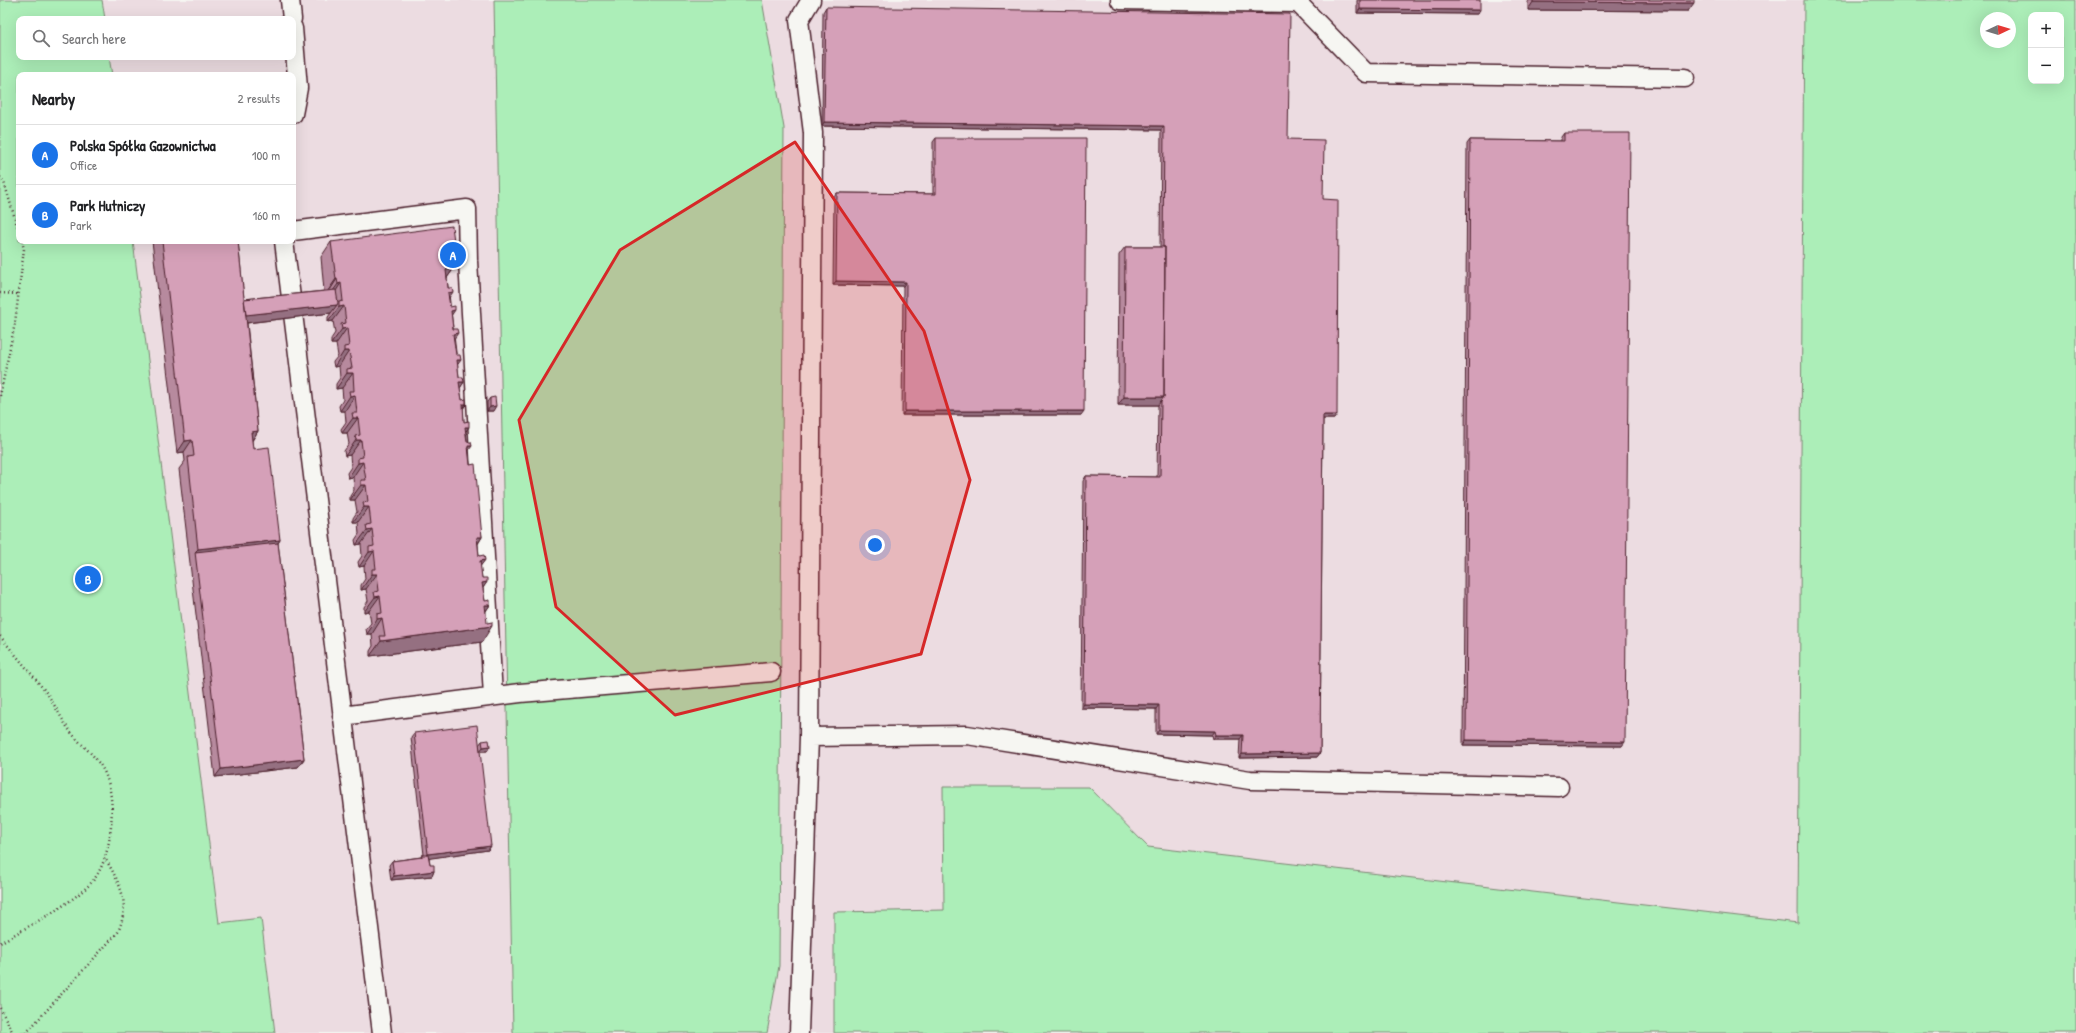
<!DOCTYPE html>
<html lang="en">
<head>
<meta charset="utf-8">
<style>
  :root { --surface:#fff; --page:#f2f2f2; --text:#202124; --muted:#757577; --line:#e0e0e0; --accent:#1a73e8 }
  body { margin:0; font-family:"Patrick Hand",sans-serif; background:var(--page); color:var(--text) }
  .controls { position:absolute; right:12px; top:12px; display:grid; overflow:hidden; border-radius:8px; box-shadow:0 4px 16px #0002 }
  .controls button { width:36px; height:36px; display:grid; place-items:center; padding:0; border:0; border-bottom:1px solid var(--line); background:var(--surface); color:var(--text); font:20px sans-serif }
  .compass { position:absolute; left:1980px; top:12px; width:36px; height:36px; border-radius:50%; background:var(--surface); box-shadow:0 4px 16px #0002; rotate:86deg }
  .you { position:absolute; left:875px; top:545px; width:14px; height:14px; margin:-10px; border:3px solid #fff; border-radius:50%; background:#1a73e8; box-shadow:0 0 0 6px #1a73e833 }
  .badge { display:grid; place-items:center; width:26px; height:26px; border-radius:50%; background:var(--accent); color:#fff; font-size:13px; font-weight:700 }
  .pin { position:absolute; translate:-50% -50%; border:2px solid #fff; box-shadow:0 1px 4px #0006 }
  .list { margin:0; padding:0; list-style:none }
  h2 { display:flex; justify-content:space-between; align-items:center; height:52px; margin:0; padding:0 16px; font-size:17px }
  h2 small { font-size:13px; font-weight:400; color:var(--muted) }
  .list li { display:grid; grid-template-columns:26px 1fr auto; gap:12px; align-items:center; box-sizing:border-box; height:60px; padding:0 16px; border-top:1px solid var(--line) }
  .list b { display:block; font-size:15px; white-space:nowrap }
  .list p { margin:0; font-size:13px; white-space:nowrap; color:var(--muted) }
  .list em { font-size:13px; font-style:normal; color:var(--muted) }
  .icon { flex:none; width:22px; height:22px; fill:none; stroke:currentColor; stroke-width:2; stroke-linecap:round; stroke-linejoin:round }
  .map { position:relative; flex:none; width:2076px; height:1033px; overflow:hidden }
  .search { position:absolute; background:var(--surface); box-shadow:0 4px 16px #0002; left:16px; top:16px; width:280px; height:44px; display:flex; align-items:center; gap:10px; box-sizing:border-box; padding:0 14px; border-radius:8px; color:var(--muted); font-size:15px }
  .panel { position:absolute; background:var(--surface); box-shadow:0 4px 16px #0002; left:16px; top:72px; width:280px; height:172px; border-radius:8px }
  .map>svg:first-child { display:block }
  .built { fill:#ecdce1 }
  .green { fill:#aceeb8; stroke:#7b8672; fill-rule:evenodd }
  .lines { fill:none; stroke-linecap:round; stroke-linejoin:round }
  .lane-casing { stroke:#4a1f2b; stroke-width:21 }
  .path { stroke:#4a1f2b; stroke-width:2.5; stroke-dasharray:1 3; stroke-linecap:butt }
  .lane { stroke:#f6f6f2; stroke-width:18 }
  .wall { fill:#b78a9e; stroke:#4a1f2b }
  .shaded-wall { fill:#957081; stroke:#4a1f2b }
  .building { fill:#d5a0b8; stroke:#4a1f2b }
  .marked { fill:#d62828; fill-opacity:0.2; stroke:#d62828; stroke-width:3; stroke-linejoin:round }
</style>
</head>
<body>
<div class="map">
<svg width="2076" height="1033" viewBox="0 0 2076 1033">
  <rect width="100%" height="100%" fill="#f6f6f2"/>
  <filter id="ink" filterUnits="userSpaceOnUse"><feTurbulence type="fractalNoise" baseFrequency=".025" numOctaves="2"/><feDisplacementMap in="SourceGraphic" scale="8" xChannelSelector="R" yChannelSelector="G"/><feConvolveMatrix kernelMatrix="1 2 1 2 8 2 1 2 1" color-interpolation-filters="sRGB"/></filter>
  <g filter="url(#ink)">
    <path class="built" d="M102,0H494L513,1033H275L261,918L219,924L133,241H293V75H112L109,57H293V19H105Z
      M762,0H1804L1798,924L1148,847L1089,787H943L944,911L834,912V1033H767L779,966Z"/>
    <path class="green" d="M0,0H102L105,19H19V57H109L112,75H19V241H133L219,923L261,918L275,1033H0Z
      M494,0H762L784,128L779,966L767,1033H513Z
      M1804,0H2076V1033H834V912L944,910L943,787H1089L1148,847L1798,923ZM2031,15H2061V81H2031ZM1986,18H2010V42H1986Z"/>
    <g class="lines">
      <defs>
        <path id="lane" d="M290,0L292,19
          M1120,0L1298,3L1366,73L1685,78
          M293,28L298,88L293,114
          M293,231L467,209L468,261L493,696
          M284,241L382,1033
          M342,716L520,693L771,672
          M809,737L967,735L1250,780L1559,787
          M799,1033L809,737L813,133L799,20L811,0"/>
      </defs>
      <use href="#lane" class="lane-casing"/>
      <path class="path" d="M0,177L4,182L19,232
        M0,293L19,294
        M0,396L15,323L24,249L22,241
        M0,636C16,656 33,675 48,695C56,707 62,720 70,731C82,747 99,757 106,776C117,803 112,861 91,883C69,906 28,926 0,943
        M0,1008L13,1033
        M26,1033L118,932C131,902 120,884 105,858"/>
      <use href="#lane" class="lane"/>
    </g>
    <path class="wall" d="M1357,0H1480L1477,14L1357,13Z
      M1528,0H1694L1688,11L1528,10Z
      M826,7L1288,139L1323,199L1334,419H1323L1320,753L1317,757L1239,758L1240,739H1213L1212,735L1156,734V709L1081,708L1083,481L1086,476L1157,477L1158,405H1118L1119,255L1125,247H1160L1161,130L822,126L823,12Z
      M1564,133L1622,746L1463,745L1467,144L1470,140L1561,141V137Z
      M936,138L1081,415H902L903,286L833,285L834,197L837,193L933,194V142Z
      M152,241H238L244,299L324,291L321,257L331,242L457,264L447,278L459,377L464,382L460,388L462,400L466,404L463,409L464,422L469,427L466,431L470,465L482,537L478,544L479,556L485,560L480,566L482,578L487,582L483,588L485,601L490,605L486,611L482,642L370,656V651L373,646L372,634H367L366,629L371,623L369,611L364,612V607L368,601L366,589L361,590V585L365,579L364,566L359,567L358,562L362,556L361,544L356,545L355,540L359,534L358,522H353V518L357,512L355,500H350V496L354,490L353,477L348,478L347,473L351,467L350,455L345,456L344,451L349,444L347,433H342L341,429L346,422L345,411H340L339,406L343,400L342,388L336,389V384L340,378L339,366L334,367L333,362L338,356L336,344H331V339L335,333L333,321L328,322V317L331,313L247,323L258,431L252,441L253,449L280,540L278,543L304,759L298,767L215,777L179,469L185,461L184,452L177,453Z
      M490,398L493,411H487V402Z
      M414,733L491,846L488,850L429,858L430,865L434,871L432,876L391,880L389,865L392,861L421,857L422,855H424L411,737Z
      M482,741L490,746L487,751H480L479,745Z"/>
    <path class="shaded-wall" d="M1533,2L1694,3L1688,11L1528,10Z
      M1360,9L1480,10L1477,14L1357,13Z
      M824,122L1164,126L1161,130L822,126Z
      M450,264H457L446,279L440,284L446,270Z
      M336,279H337L327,295H325Z
      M836,281L906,282L903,286L833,285Z
      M341,283L331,299H327L338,284Z
      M453,292L442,308L448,293Z
      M337,305L331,313L237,324L243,315Z
      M344,306L333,321L328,322L339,307Z
      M455,310L445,325L451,311Z
      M347,328L336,344H331L342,329Z
      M458,333L447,349L453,334Z
      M344,351H349L339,366L334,367Z
      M457,360H461L450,375Z
      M347,373H353L342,388L336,389Z
      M459,382H464L454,397Z
      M355,395L345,411H340L350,396Z
      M1124,397H1164L1158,405H1118Z
      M463,404H466L456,419Z
      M496,406L493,411H487L490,407Z
      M905,411H1084L1081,415H902Z
      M1323,415H1337L1334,419H1320Z
      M353,418H358L347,433H342Z
      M465,427H469L458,442Z
      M258,431L250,443L251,432Z
      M192,440L184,452L177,453L185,441Z
      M356,440H361L350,455L345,456Z
      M468,446H472L461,461Z
      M363,462L353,477L348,478L358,463Z
      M361,485H366L355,500H350Z
      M364,507H369L358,522H353Z
      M372,529L361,544L356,545L367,530Z
      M477,537H482L472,552Z
      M280,540L272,552H195L198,549Z
      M374,551L364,566L359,567L369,552Z
      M485,560L474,575L480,561Z
      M372,574H377L366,589L361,590Z
      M487,582L476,598L482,583Z
      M380,596L369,611L364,612L375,597Z
      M485,605H490L479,620Z
      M382,618L372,634H367L377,619Z
      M492,626L482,642L370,656L381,641Z
      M1084,704L1159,705L1156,709L1081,708Z
      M1159,730L1215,731L1212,735L1156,734Z
      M1216,735H1243L1240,739H1213Z
      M1466,740L1625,742L1622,746L1463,745Z
      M490,746L487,751H480L483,747Z
      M1320,753L1317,757L1239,758L1242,754Z
      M304,759L298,767L215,777L221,769Z
      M491,846L488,850L425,859L428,854Z
      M434,871L432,876L391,880L394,876Z"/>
    <path class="building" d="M1360,0H1480V10L1360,9Z
      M1533,0H1694V3L1533,2Z
      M826,7L1290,14L1288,139L1324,140L1323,199L1338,200L1337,415H1323L1320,753L1242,754L1243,735H1216L1215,731L1159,730V705L1084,704L1086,476L1160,477L1161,401L1164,397L1165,247H1163L1164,126L824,122Z
      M1564,133H1630L1625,742L1466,740L1470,140L1564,141Z
      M936,138H1086L1084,411H905L906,282L836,281L837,193L936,194Z
      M452,226L457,264H450V269L446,270L448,288H452L453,292L448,293L450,307L455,306V310L451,311L453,329H457L458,333L453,334L456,355H460L461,360H457L459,377H463L464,382H459L462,400L466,399V404H463L464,422L469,421V427H465L467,442H471L472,446H468L470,465L475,464L482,537H477L479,556L484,555L485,560L480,561L482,578H487V582L482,583L485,601L490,600V605H485L487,623L492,622V626L381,641L380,636H385L382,618L377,619V614L382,613L380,596L375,597L374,592L379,591L377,574H372V569H376L374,551L369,552V547L374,546L372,529L367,530L366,525L371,524L369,507H364L363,503L368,502L366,485H361V480H366L363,462L358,463V458L363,457L361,440H356L355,436L360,435L358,418H353L352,413H357L355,395L350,396L349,391H354L353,373H347V369L352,368L349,351H344V347L349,346L347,328L342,329L341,324L346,323L344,306L339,307V302L343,301L341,283L338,284L337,279H336L331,242Z
      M162,241H238L258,431L251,432L253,449L269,447L280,540L198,549L188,457L194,456L192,440L185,441Z
      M1125,247H1165L1164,397H1124Z
      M336,290L338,303L337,305L246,315L244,299Z
      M495,397L496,406L490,407V398Z
      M278,543L304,759L221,769L195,552Z
      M477,725L491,846L428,854L414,733Z
      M489,740L490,746L483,747L482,741Z
      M422,855H428L430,865H434V871L394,876L392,861L422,857Z"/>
  </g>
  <path class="marked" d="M795,142L924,331L970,480L921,654L675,715L556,607L519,420L620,250Z"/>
</svg>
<div class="controls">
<button>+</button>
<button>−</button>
</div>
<svg class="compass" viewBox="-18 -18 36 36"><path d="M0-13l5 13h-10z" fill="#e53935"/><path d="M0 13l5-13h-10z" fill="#757577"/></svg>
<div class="you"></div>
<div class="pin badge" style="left:453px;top:255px">A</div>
<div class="pin badge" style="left:88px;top:579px">B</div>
<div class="search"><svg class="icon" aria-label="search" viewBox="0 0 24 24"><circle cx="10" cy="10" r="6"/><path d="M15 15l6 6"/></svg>Search here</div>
<section class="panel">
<h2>Nearby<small>2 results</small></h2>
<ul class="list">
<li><span class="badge">A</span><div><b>Polska Spółka Gazownictwa</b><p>Office</p></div><em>100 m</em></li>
<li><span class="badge">B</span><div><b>Park Hutniczy</b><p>Park</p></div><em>160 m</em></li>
</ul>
</section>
</div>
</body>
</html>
